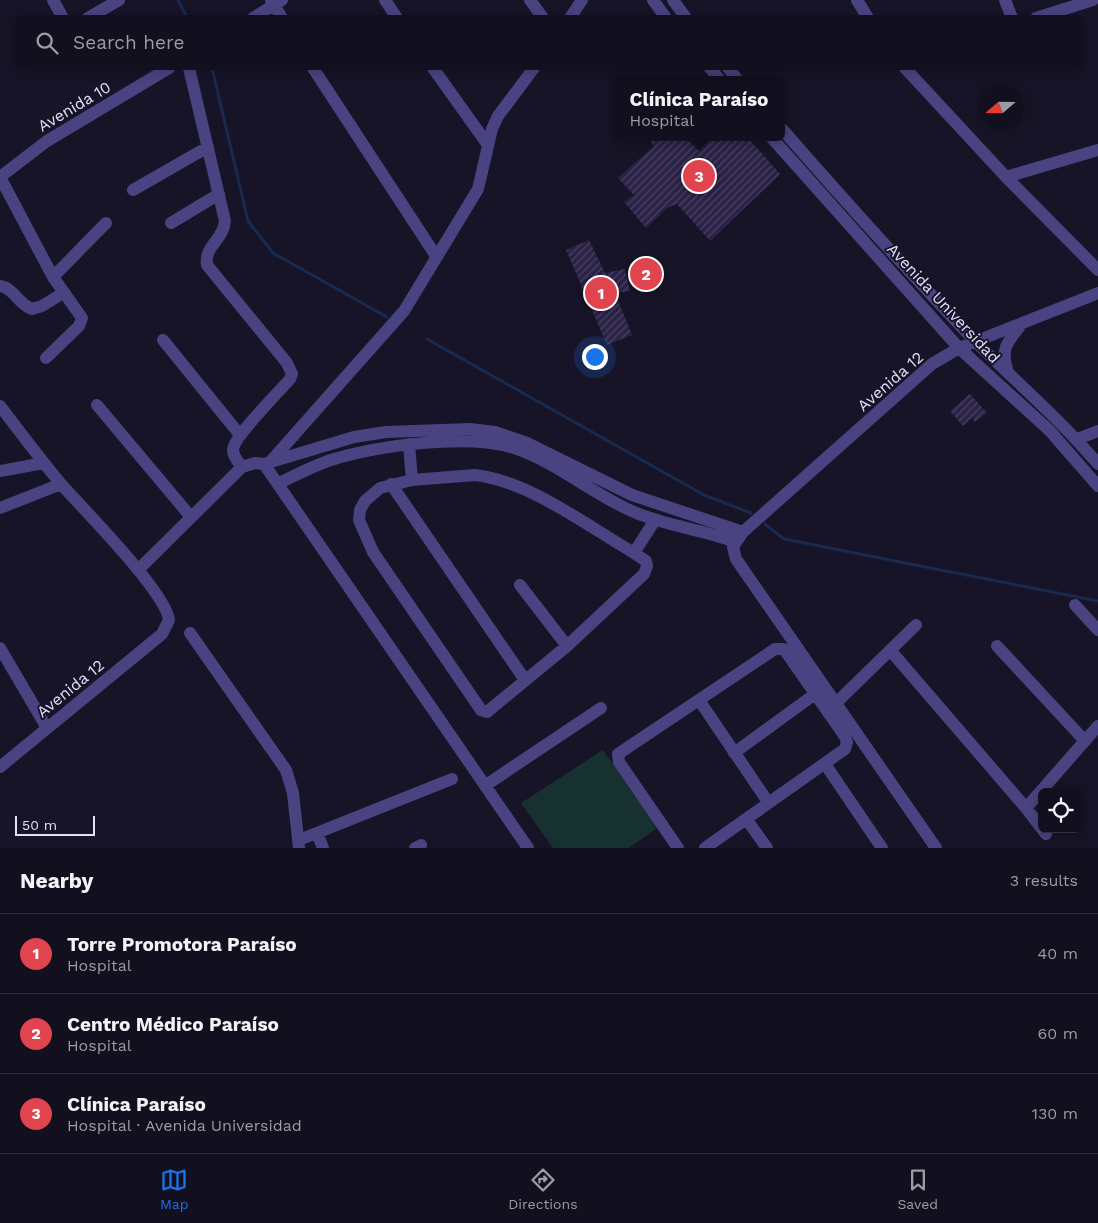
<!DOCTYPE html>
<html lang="en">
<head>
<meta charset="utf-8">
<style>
  :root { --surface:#120f1e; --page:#1f1d2b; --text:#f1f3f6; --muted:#9c9ca4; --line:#312f3c; --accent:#1a73e8 }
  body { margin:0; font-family:"Work Sans",sans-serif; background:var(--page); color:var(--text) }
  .controls { position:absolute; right:15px; bottom:15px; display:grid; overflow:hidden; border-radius:8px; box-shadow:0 2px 12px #0003 }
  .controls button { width:45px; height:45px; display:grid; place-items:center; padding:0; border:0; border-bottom:1px solid var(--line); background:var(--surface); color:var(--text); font:25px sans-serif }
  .compass { position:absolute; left:978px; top:85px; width:45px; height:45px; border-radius:50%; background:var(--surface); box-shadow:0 2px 12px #0003; rotate:250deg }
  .scale { position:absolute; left:15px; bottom:12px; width:80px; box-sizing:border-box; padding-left:5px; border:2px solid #e3defb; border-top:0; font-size:14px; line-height:18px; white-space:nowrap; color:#e3defb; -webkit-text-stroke:4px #181428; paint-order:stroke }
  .you { position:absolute; left:594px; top:356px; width:18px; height:18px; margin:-12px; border:4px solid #fff; border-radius:50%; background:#1a73e8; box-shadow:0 0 0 8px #1a73e833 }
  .badge { display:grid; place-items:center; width:32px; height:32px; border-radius:50%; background:var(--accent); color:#fff; font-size:16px; font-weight:700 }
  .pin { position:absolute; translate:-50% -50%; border:2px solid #fff; box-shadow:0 1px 5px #0006 }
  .popup { position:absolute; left:613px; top:76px; width:172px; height:65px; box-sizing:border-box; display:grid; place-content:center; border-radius:8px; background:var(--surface); filter:drop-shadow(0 1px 4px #0005); font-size:16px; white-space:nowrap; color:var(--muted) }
  .popup b { font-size:19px; color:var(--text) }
  .popup::after { content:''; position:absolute; left:50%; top:100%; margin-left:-10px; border:10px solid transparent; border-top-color:var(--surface) }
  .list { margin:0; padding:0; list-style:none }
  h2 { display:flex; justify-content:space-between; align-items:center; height:65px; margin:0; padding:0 20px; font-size:21px }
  h2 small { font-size:16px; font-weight:400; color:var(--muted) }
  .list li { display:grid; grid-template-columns:32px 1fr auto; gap:15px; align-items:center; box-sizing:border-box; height:80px; padding:0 20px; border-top:1px solid var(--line) }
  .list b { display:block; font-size:19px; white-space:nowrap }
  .list p { margin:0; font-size:16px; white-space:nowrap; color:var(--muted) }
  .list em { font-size:16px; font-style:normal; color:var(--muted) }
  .icon { flex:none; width:28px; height:28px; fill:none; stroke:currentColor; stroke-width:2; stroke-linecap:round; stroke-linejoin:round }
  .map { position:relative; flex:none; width:1098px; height:848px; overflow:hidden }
  .search { position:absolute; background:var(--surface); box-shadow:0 2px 12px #0003; left:15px; right:15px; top:15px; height:55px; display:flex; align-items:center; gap:12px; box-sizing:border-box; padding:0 18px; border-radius:8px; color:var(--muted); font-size:19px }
  .sheet { height:305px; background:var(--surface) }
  nav { display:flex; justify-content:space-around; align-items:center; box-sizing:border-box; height:70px; border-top:1px solid var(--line); background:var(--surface); font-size:14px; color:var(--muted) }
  nav a { display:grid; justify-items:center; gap:2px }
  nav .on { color:var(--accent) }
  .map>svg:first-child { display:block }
  .pitch { fill:#173131 }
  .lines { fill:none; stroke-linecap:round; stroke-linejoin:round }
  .stream { stroke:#182a4d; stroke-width:3 }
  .building { fill:url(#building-hatch) }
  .minor { stroke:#494481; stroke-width:12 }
  .labels { text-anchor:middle; stroke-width:4; stroke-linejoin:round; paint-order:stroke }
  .street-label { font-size:16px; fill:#e3defb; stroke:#181428 }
</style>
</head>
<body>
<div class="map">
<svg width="1098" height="848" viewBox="0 0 1098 848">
  <defs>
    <pattern id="building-hatch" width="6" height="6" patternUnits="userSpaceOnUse" patternTransform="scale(1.25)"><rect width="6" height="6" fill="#2b2247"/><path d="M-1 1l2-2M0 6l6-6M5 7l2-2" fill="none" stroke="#4a4262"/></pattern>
  </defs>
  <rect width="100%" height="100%" fill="#181428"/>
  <path class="pitch" d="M603,750L657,828L629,848H553L521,803Z"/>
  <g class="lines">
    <path class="stream" d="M178,0L187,18
      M212,68L248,221L273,253L387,317
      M427,339L704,495L751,513
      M765,524L784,539L1098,601"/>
  </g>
  <path class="building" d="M647,137H695L700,143L707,137L712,141L716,137H747L780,174L710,241L677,204L667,208L646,228L624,202L634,195L618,178L654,146Z
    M589,240L605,273L625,269L630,291L615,293L632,335L607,345L566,250Z
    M970,394L987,413L975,422L972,418L963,426L950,411Z"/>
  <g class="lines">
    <path class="minor" d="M53,0L63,18
      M271,0L282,18
      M385,0L397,18
      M530,0L543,18
      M653,0L666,18
      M673,0L686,18
      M857,0L868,18
      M1005,0L1012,18
      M88,18L119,0
      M253,18L282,0
      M570,18L582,0
      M1036,18L1093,0
      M189,68L225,221C224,239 204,246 207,265L287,363L292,374L290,379C280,391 233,437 233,450C233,456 238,462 242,467
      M313,68L436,256
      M433,68L488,145
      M710,68L720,80
      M728,68L738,80
      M905,68L1006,177L1098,270
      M782,129C844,200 908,271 974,340C1015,381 1060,419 1098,464
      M771,137L959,348L1050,431L1098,486
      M0,177L53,277L82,318L79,326L46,358
      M0,177L47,141L169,68
      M1006,177L1098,150
      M133,190L208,147
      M171,223L219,194
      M53,277L106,223
      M0,286C14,288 18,304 32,309L42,306L63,293
      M163,340L240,435
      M1007,369C1000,346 1009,342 1022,323
      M97,405L191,517
      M0,406C20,432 40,459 61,484C83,509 166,592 169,620L162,634L0,767
      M1077,439L1098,431
      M409,444L412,480
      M271,461L404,311L478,189L492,129L498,116L534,68
      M264,464L354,437L386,432L470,429L495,432L527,443L632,495L743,532
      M0,471L44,463
      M475,475C529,481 586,525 634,553L646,561L647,566L644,574L567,646L487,712L481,710L373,552L359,520L360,510L365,501L380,488L412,480Z
      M279,483C296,475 313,466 331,460C376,446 468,433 514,448C557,462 592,494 634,512C666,526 702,529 735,542
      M391,484L525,680
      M0,508L61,484
      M634,553L655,520
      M138,570L242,467L255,463L264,464L528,848
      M520,585L567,646
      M1075,605L1098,630
      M190,633L286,770L293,793L299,848
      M997,646L1085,741
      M0,648L47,728
      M890,650L1026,808L1098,726
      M699,700L768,802
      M836,703L916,625
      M734,753L815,694
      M825,764L882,848
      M486,785L601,708
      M1026,808L1046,834
      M747,820L767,848
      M317,833L323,848
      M299,840L452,779
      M415,848L421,845
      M678,848L619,762L618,754L775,649H784L844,735L847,742L845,749L705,848
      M936,848L736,559L733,547L743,532L932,364L959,348L1098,293"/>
  </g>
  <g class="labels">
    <g class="street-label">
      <text transform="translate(74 106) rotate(-31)" y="6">Avenida 10</text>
      <text transform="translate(944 303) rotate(47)" y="6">Avenida Universidad</text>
      <text transform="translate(890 381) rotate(-41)" y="6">Avenida 12</text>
      <text transform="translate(70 688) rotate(-39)" y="6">Avenida 12</text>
    </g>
  </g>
</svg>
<div class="controls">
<button><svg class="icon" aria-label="locate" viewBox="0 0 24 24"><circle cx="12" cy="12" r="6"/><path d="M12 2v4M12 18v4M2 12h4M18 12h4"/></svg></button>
</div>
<svg class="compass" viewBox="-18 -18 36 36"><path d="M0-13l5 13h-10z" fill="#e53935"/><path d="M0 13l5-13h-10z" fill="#9c9ca4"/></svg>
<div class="scale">50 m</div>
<div class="you"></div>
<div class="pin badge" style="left:601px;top:293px;background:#e0444e">1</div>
<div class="pin badge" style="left:646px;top:274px;background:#e0444e">2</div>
<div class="pin badge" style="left:699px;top:176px;background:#e0444e">3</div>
<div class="popup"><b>Clínica Paraíso</b>Hospital</div>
<div class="search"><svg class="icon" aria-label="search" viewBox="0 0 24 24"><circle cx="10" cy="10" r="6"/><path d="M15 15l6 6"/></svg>Search here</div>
</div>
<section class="sheet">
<h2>Nearby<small>3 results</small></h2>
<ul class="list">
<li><span class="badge" style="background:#e0444e">1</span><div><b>Torre Promotora Paraíso</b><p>Hospital</p></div><em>40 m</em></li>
<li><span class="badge" style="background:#e0444e">2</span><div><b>Centro Médico Paraíso</b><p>Hospital</p></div><em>60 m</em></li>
<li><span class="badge" style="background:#e0444e">3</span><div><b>Clínica Paraíso</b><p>Hospital · Avenida Universidad</p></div><em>130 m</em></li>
</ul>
</section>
<nav>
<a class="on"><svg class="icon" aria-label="map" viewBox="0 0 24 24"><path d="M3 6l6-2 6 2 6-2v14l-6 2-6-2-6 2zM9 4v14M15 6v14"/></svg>Map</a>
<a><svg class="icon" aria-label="directions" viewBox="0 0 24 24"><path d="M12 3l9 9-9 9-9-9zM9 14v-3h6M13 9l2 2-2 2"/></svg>Directions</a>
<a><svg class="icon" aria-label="saved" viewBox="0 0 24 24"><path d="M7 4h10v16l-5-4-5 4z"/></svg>Saved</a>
</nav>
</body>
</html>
